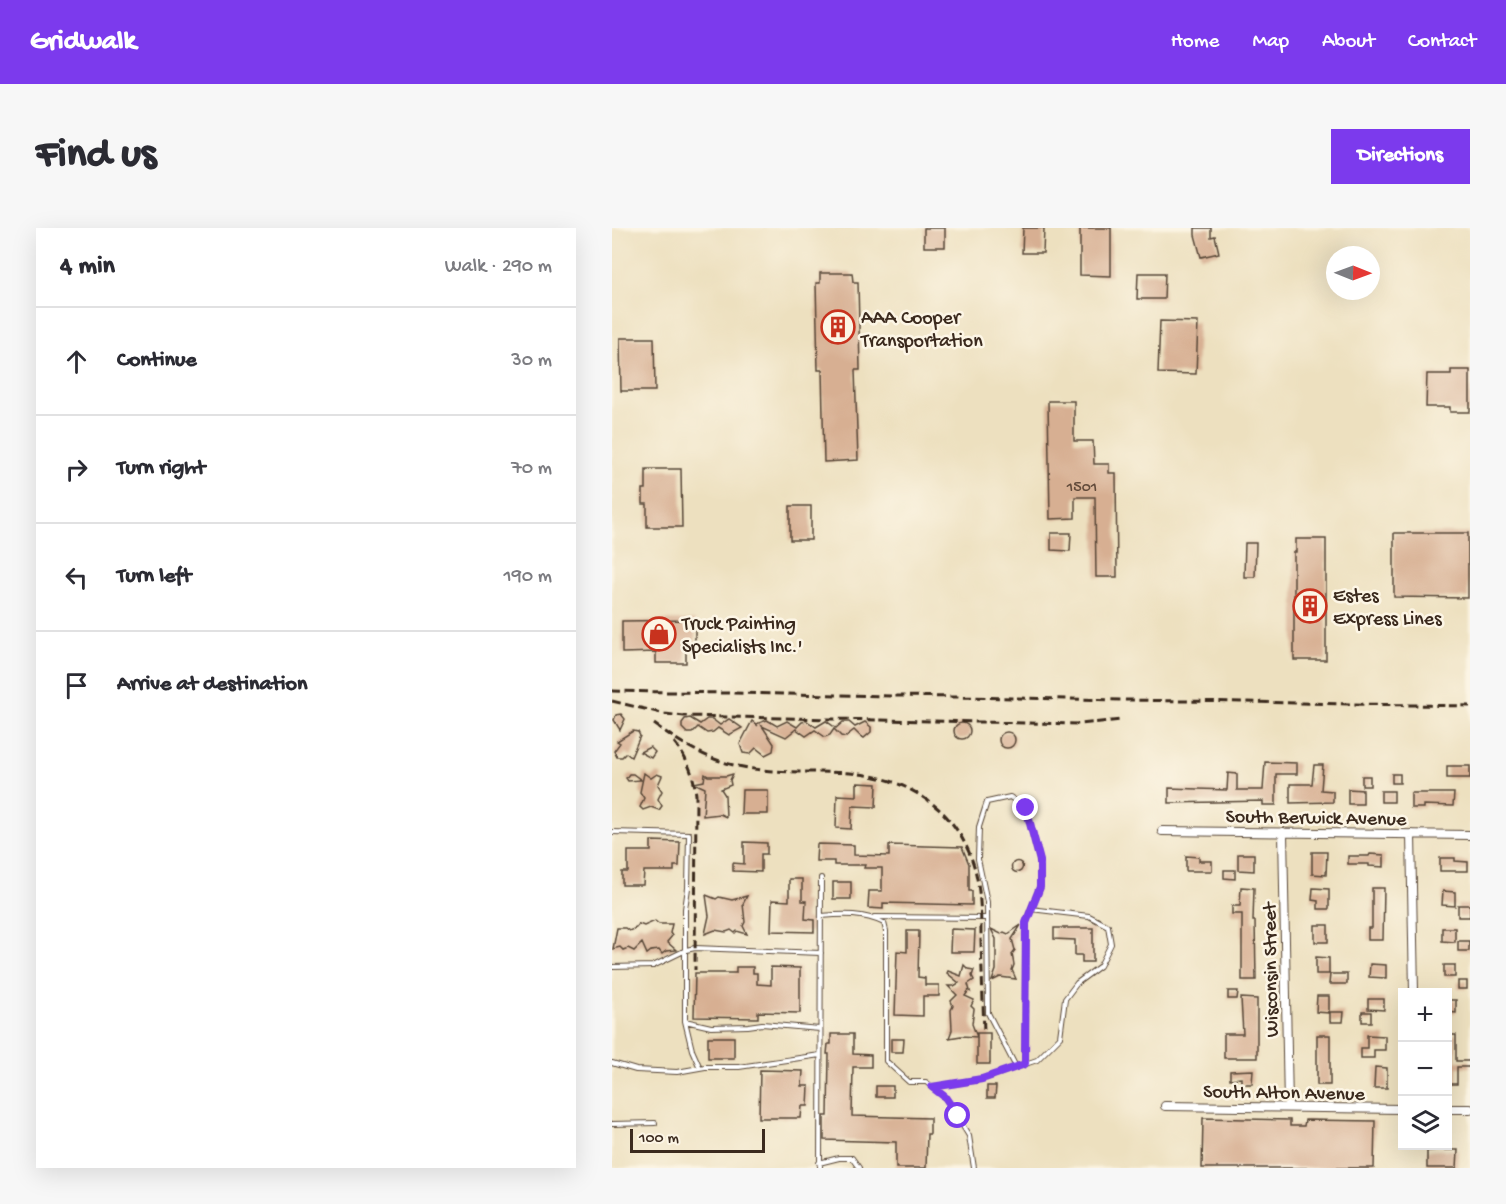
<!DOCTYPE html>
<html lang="en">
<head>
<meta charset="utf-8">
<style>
  :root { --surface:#fff; --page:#f7f7f7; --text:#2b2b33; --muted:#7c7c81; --line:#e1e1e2; --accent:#7c3aed }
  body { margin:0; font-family:"Gochi Hand",sans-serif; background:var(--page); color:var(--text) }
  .controls { position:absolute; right:18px; bottom:18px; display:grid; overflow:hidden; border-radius:0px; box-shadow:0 6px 24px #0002 }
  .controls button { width:54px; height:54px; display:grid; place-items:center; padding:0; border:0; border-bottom:2px solid var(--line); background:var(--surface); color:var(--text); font:30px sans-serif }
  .compass { position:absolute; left:714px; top:18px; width:54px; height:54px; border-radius:50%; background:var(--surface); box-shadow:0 6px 24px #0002; rotate:91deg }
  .scale { position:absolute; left:18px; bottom:15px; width:135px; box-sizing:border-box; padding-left:6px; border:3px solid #3b2a1e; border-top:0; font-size:16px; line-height:21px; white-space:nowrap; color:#3b2a1e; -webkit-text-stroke:4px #fcf5e5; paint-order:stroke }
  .stop { position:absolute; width:18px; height:18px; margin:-14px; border:4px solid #7c3aed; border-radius:50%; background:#fff }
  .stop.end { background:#7c3aed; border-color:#fff; box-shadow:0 2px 6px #0008 }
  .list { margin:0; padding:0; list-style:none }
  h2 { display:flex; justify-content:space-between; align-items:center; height:78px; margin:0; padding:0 24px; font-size:26px }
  h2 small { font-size:20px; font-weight:400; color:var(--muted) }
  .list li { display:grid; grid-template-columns:39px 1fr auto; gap:18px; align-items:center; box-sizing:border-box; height:108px; padding:0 24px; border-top:2px solid var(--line) }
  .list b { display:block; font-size:22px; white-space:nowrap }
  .list em { font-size:20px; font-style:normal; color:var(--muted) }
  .icon { flex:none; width:33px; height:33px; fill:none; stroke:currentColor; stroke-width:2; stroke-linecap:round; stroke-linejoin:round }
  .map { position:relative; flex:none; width:858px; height:940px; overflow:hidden; border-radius:0px }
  header { display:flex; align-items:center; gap:36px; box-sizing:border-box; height:84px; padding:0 30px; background:var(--accent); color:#fff }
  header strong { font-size:28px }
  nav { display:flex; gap:33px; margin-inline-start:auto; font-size:21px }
  .intro { display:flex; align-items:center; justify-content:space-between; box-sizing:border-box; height:144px; padding:0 36px }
  h1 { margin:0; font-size:42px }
  .button { padding:15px 27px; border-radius:0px; background:var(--accent); color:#fff; font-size:21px; font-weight:700 }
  main { display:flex; gap:36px; padding:0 36px }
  aside { flex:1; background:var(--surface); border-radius:0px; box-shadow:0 6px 24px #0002 }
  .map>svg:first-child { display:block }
  .building { fill:#d7af92 }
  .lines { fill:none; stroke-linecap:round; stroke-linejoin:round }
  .lane-casing { stroke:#564536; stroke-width:6 }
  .street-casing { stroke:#564536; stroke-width:10 }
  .lane { stroke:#fff; stroke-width:4 }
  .street { stroke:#fff; stroke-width:8 }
  .rail { stroke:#3b2a1e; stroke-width:3; stroke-dasharray:9 4.5; stroke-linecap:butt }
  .route { stroke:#7c3aed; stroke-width:8 }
  .labels { text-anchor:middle; stroke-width:5; stroke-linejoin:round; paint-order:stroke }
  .number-label { font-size:16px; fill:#624b3b }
  .poi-label { font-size:20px; fill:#3b2a1e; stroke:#fcf5e5; text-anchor:start }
  .street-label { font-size:20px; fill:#3b2a1e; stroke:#fcf5e5 }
</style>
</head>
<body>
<header>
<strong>Gridwalk</strong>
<nav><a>Home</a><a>Map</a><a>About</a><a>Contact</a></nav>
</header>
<div class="intro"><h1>Find us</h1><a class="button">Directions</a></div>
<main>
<aside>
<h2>4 min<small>Walk · 290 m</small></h2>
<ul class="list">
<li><svg class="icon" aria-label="ahead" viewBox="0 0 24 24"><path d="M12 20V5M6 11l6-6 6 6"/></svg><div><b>Continue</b></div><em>30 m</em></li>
<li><svg class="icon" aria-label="right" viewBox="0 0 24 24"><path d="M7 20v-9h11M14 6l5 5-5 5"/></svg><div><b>Turn right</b></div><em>70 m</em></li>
<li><svg class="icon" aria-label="left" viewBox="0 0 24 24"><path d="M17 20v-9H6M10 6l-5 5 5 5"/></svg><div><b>Turn left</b></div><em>190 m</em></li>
<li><svg class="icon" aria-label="arrive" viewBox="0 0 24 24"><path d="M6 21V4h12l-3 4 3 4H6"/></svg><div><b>Arrive at destination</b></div></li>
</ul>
</aside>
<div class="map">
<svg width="858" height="940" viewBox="0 0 858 940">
  <rect width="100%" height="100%" fill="#fcf5e5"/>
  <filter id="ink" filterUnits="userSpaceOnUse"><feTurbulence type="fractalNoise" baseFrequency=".0167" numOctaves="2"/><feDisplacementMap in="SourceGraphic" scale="12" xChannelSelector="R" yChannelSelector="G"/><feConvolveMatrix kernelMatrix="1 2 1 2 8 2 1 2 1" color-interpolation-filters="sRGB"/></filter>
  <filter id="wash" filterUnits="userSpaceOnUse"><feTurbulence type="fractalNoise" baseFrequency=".008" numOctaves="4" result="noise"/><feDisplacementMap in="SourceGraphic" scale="24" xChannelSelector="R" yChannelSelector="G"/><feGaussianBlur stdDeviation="1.35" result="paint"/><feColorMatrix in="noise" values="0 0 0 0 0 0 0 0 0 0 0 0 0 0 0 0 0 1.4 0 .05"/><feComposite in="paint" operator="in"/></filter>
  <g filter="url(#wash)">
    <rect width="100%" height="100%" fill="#ede0bf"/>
    <g id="blocks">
      <path class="building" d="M312,0H333V19H312Z
        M411,0H432L431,25H410Z
        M468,0H499V48L468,47Z
        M583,0H599V9L603,8L607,25L589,29L583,7Z
        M208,45H240L241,54H246L248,142H243L246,232L212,234L210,142H206L204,55H208Z
        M526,45H553L552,71H525Z
        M548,93L586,94L584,146L546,145Z
        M8,110H42L43,163H9Z
        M839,142H858V184H838V179H814L815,146H839Z
        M436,173H462V213H481L482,236H497V245H504L505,349H484L483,269H463V290L438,291Z
        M34,241H69L70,299H35V276H31V261H34Z
        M178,278H199V312H178Z
        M439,305H459L458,323L439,322Z
        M782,305H856V370L782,369Z
        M684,311H714V432H682V324H684Z
        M633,315H644L643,349H632Z
        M83,392V422H74V435H44V424L10,425V393Z
        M9,486L13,491L8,502L2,492L4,487Z
        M78,490L88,496L95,491H100L108,497L117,491L130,500L117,507L106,500L101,504L95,505L86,499L80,505H75L70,500V495L73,491Z
        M155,492L165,498L175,493L185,499L190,494L195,493L204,499L214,493L224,500L231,494H237L243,499L253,494L259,499V504L252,510L248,508L242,502L233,509L229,508L222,501L218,507L213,509L203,502L194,508L184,501L174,509L150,498L162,516L161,523L153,527L144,520L138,526L131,525L128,516L140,493L146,498L144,496Z
        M342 503a8 8 0 1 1 16 0a8 8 0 1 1-16 0Z
        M21,503L26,504L28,508L19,529L14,525L10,529H5L2,523L8,515L5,513Z
        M387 512a8 8 0 1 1 16 0a8 8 0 1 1-16 0Z
        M38,519L43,524L39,530L28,524Z
        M653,534L685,535V546H664V577H651V573L557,575V560L615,562L616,545L625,546V562H651Z
        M702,537H711L709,562L721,563V574L678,575V556H700Z
        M835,538H858V550H835Z
        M32,545L39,550L45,546L50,548L46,557L50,563L46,571L50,578L47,582L39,579L31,582L28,579L32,570L28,564Z
        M17,546H21L29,552L16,553L14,550Z
        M93,546L96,548H114L121,546L118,552L119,557L109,561L113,567L114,589L108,586L91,588L93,560L82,555L92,553Z
        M780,546H788V555H780Z
        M750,548H758V558H750Z
        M245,555L265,556L264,579L240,578L239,601L224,600L225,567L245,568Z
        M736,561L751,562V576H736Z
        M130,562H156V586H129Z
        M769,563H782V574H769Z
        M799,565H842L841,578L812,577V580H799Z
        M39,613L68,614L67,638H62V643H32L31,657H10V644H16V623H39Z
        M132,614L155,615V626H149V644L121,643V635L132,636Z
        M205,616L242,617V627L277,628V617L350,619L357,636V663H360V677L271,675V681L256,680L257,663H270V640H252L253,637H222V633H204Z
        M700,624H715L714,647L700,646Z
        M626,626H642V643L626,642Z
        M758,626L772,627V639L757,638V636H736V628H757Z
        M574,628L587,629V633H600V643H574Z
        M828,630H843V633L856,634V643H828Z
        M399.5 639a5.5 5.5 0 1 1 11 0a5.5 5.5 0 1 1-11 0Z
        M612,642H623V651L612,650Z
        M177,651H190V673H194L193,691L202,692V704L159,703L160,672L177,673Z
        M221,654H239V671H221Z
        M629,659L642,660L641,693H643L644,752H630V686H620V678H628Z
        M701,660L717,661V681H706V673L700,672Z
        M760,660H772L771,712H756V700H760Z
        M831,663L843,664V678L830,677Z
        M94,667L104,671L107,669L120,672L135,668L131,676L133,694L131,698L135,706L125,703L123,705L119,702L114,704L103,702L93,706L97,688Z
        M846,677H858V689H846Z
        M43,693L47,696H60L58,705L60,708L55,714L64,722L54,723L50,726L47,722L39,723L35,726L30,715L22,723L16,720L11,722L8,719L1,721L5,700H13L17,703L24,700L27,696L32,698Z
        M409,697L400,711L403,722L400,726L402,737L400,742L404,751L388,749L380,753L384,742V711L379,701L389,706L392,704L396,706Z
        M703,697H716V714H703Z
        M442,700H481V734H470V727H463V712L442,711Z
        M830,700H843V714L830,713Z
        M339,701L363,702L362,724H338Z
        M295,703H307L306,749L313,750V757H327V768H311V788L283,787L285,723L295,724Z
        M846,713H857V723H846Z
        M704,729L717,730V746H704Z
        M758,736L774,737V750L757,749Z
        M352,737L356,741L362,742L360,748L362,752L356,756L358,763L357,762L353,768L362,772L359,778L362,781L360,796L365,809L349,808L337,810L340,802L339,782L341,778L339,773L345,767L336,758H342L347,755L335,745L336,743L349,748Z
        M832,737H843V749H832Z
        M124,739H141V745H145V756L159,757V739L188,740V785L146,784V790L82,789L83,745H124Z
        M718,746H735V756H717Z
        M846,753H855V761H846Z
        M616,763H626L625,771H616Z
        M705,768H717V785L704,784Z
        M629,770L645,771V830H612V806H631Z
        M756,771H772V782L756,781Z
        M836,772H844V785L836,784Z
        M718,784H732L731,794H718Z
        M750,784H759V794H750Z
        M365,805H378V836H365Z
        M219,806H241V826L259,827V839H241L240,888L318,890V906H315L314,940H284V914L212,912V888H216L217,826H215L216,816H219Z
        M705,807H718V857H705Z
        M755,807L773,808V822H762V830H749V820H755Z
        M836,807H844V833H858V839H845V856H836Z
        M96,809H122V830H96Z
        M279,811H292L291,824H279Z
        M763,839L775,840V860H762Z
        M148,842L191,843L190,858H197L196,878H190L189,890H147Z
        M641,842L640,856H629V850L618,851V843Z
        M264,858H281V869H264Z
        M375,858H384L383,870H375Z
        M591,890L678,892V898H692L693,892L763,893L762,940H590Z
        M827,922H846L845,940H815V923Z"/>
    </g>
  </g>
  <g filter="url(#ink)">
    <use href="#blocks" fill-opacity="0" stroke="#564536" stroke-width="1.5"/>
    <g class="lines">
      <defs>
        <path id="lane" d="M0,604L77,606L76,660L73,681V793L99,799L136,798L150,796L208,801
          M209,688C232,686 251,685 272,695L274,703V833L297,854H314L333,869L357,908L362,940
          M262,689L375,690
          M0,739L41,738L74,722L83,720L209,725
          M73,793L80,822L88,840
          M0,835L24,842L65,844L93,839H127L208,827
          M404,839L376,785L375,674L366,631L367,599L375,574L398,569L414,580L428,634V659L419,681
          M320,859L370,851L425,832L448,809L453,771L465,755L488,738L499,716L496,698L477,688L419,681L414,695L413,836
          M0,896L43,895
          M207,935L227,930H240L247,940
          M208,940L209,650"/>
        <path id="street" d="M550,603L858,607
          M671,604L676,879
          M799,606L802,764
          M553,878L790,881
          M836,881H858"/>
      </defs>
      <use href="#lane" class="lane-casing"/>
      <use href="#street" class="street-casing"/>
      <use href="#lane" class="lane"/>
      <use href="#street" class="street"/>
      <path class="rail" d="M0,463L858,478
        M0,473L53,486L72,488L467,496L510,492
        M42,496C70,516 97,533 131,539C202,553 260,527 323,578C341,592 355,615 362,638C369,662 369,689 369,714C370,744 371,775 372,805
        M62,514C75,530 82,547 84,567L83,742"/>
    </g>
  </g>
  <g class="lines" filter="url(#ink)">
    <path class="route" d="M346,888L333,869L320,859L370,851L413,836L414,695L428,659V633L414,580"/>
  </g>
  <defs>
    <symbol id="building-ring" viewBox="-11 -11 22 22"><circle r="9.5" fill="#fcf5e5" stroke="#c8321e" stroke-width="1.5"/><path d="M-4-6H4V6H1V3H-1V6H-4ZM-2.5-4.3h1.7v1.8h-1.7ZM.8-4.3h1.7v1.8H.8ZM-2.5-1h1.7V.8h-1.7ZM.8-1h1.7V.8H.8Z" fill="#c8321e"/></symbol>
    <symbol id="shop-ring" viewBox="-11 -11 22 22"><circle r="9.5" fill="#fcf5e5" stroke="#c8321e" stroke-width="1.5"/><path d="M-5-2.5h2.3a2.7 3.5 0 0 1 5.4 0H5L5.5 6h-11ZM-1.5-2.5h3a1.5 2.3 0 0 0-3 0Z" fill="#c8321e"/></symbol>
  </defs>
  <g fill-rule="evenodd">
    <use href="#building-ring" x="207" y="80" width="38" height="38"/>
    <use href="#building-ring" x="679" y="359" width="38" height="38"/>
    <use href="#shop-ring" x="28" y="387" width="38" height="38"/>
  </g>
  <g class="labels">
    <g class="number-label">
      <text x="470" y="263">1501</text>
    </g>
    <g class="poi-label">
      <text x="249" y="95">AAA Cooper<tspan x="249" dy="23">Transportation</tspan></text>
      <text x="721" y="373">Estes<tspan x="721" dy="23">Express Lines</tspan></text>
      <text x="70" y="401">Truck Painting<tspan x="70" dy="23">Specialists Inc.'</tspan></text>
    </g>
    <g class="street-label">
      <text transform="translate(704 588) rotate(1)" y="7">South Berwick Avenue</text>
      <text transform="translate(657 742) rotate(-91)" y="7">Wisconsin Street</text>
      <text transform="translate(672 863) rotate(1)" y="7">South Alton Avenue</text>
    </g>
  </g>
</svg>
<div class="controls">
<button>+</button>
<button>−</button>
<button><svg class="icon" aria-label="layers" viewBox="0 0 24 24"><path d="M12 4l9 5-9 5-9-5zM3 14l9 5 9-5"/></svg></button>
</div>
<svg class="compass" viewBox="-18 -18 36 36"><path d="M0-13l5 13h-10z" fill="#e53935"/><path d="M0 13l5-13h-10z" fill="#7c7c81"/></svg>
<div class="scale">100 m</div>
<div class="stop" style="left:346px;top:888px"></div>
<div class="stop end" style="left:414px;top:580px"></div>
</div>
</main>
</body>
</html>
